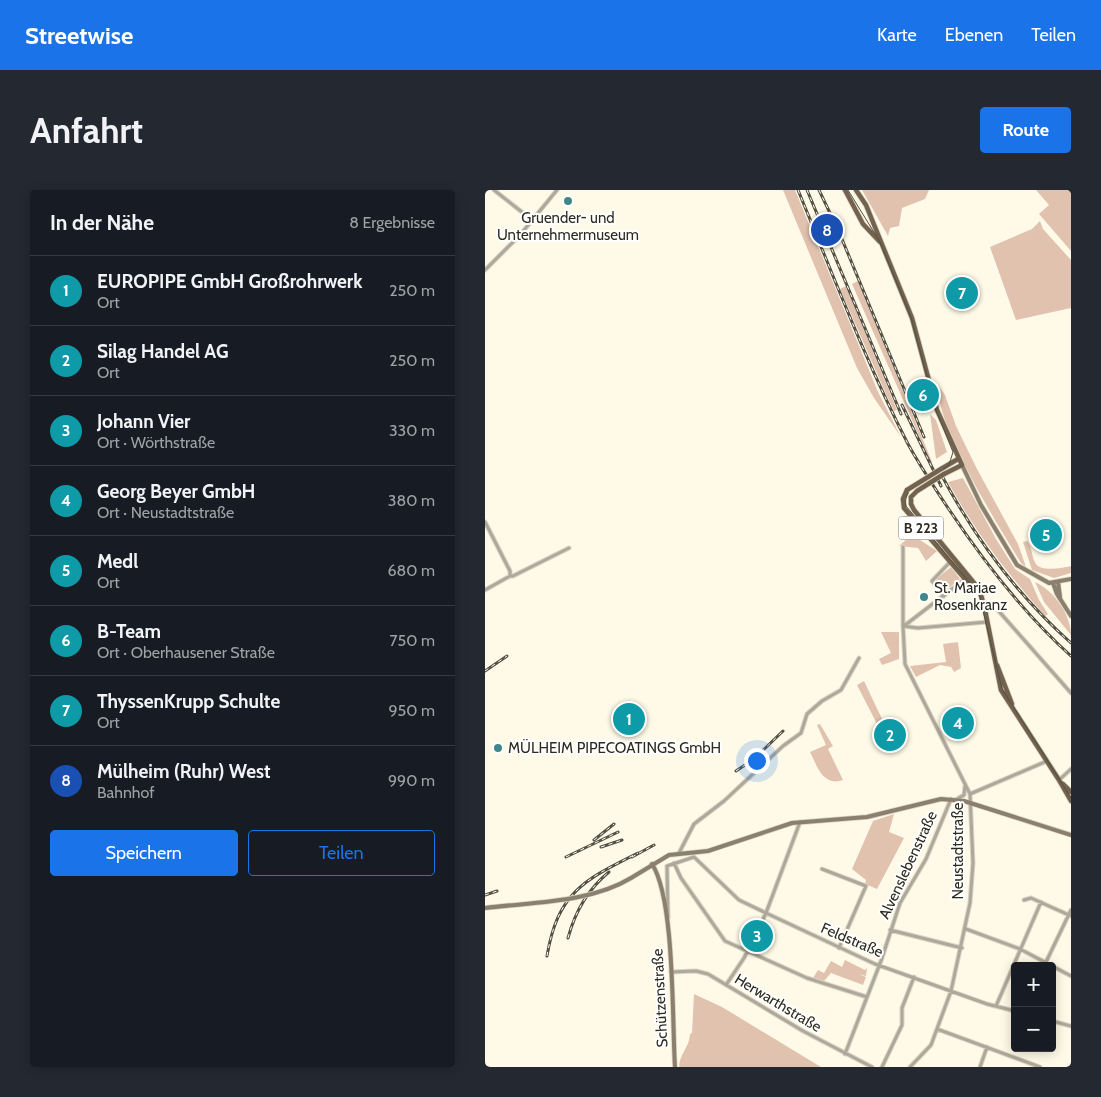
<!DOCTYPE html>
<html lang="de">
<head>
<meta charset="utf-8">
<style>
  :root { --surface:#171b24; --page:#242831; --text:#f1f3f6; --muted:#9ea1a6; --line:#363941; --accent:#1a73e8 }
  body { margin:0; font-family:Cabin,sans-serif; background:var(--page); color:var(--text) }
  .controls { position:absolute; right:15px; bottom:15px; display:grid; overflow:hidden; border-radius:5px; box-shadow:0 2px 12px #0003 }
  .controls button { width:45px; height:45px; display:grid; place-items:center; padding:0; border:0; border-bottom:1px solid var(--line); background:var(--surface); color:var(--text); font:25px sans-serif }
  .you { position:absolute; left:271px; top:570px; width:18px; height:18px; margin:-12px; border:4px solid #fff; border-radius:50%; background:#1a73e8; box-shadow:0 0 0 8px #1a73e833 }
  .badge { display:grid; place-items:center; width:32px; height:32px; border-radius:50%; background:var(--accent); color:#fff; font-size:16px; font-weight:700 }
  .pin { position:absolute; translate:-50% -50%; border:2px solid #fff; box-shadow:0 1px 5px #0006 }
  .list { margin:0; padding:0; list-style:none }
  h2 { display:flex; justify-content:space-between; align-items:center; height:65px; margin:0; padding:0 20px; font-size:21px }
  h2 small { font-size:16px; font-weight:400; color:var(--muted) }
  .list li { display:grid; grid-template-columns:32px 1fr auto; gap:15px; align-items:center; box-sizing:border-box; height:70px; padding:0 20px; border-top:1px solid var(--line) }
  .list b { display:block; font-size:19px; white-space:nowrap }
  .list p { margin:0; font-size:16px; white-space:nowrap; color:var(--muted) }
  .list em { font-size:16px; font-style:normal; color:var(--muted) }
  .actions { display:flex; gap:10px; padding:15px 20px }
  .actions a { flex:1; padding:11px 0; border:1px solid var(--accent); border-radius:5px; text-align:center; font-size:18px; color:var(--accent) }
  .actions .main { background:var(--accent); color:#fff }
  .map { position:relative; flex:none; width:586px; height:877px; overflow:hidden; border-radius:5px }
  header { display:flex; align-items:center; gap:30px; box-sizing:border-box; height:70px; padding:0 25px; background:var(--accent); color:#fff }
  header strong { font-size:24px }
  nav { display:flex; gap:28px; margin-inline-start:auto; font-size:18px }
  .intro { display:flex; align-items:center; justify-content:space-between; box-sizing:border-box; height:120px; padding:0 30px }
  h1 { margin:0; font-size:35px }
  .button { padding:12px 22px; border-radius:5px; background:var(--accent); color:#fff; font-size:18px; font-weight:700 }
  main { display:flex; gap:30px; padding:0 30px }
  aside { flex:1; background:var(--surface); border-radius:5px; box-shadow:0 2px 12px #0003 }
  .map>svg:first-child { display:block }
  .green { fill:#e1c2af }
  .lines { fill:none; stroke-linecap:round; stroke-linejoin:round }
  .street-casing { stroke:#d9d5c3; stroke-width:5 }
  .secondary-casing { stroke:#d9d5c3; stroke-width:5.5 }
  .primary-casing { stroke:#d9d5c3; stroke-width:6 }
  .street { stroke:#afa79b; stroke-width:3 }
  .secondary { stroke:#8b7f6e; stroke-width:4 }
  .primary { stroke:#72624e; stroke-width:4.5 }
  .tram { stroke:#545143; stroke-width:1 }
  .rail-casing { stroke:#545143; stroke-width:3 }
  .rail { stroke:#fff; stroke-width:1; stroke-dasharray:4; stroke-linecap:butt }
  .secondary-bridge-casing { stroke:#d9d5c3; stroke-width:5.5; stroke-linecap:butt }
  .primary-bridge-casing { stroke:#d9d5c3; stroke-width:6; stroke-linecap:butt }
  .secondary-bridge { stroke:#8b7f6e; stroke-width:4 }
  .primary-bridge { stroke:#72624e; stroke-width:4.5 }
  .poi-dot { fill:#3f8788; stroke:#fff; stroke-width:2 }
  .labels { text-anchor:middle; stroke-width:4; stroke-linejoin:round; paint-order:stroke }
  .shield { fill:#fff; stroke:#6c6a62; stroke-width:1 }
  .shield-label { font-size:14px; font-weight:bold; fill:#2d2a1e }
  .poi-label { font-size:15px; fill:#2d2a1e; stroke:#fff; text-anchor:start }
  .street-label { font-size:15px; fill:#2d2a1e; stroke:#fff }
</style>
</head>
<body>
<header>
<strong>Streetwise</strong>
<nav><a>Karte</a><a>Ebenen</a><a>Teilen</a></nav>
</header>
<div class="intro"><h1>Anfahrt</h1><a class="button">Route</a></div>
<main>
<aside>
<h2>In der Nähe<small>8 Ergebnisse</small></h2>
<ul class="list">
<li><span class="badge" style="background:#0f9aa8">1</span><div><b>EUROPIPE GmbH Großrohrwerk</b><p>Ort</p></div><em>250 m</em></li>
<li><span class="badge" style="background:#0f9aa8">2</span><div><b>Silag Handel AG</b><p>Ort</p></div><em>250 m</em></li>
<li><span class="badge" style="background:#0f9aa8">3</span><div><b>Johann Vier</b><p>Ort · Wörthstraße</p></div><em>330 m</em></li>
<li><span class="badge" style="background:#0f9aa8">4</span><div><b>Georg Beyer GmbH</b><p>Ort · Neustadtstraße</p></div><em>380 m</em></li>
<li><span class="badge" style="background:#0f9aa8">5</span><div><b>Medl</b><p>Ort</p></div><em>680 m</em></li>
<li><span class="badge" style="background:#0f9aa8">6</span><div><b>B-Team</b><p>Ort · Oberhausener Straße</p></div><em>750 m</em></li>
<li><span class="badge" style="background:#0f9aa8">7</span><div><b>ThyssenKrupp Schulte</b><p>Ort</p></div><em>950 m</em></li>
<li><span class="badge" style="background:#1a4fb4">8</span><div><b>Mülheim (Ruhr) West</b><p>Bahnhof</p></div><em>990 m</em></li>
</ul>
<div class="actions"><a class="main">Speichern</a><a>Teilen</a></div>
</aside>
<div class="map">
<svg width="586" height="877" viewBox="0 0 586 877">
  <rect width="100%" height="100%" fill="#fffae7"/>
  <path class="green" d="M298,0H310L393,202L416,247L389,208L372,178Z
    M377,0H444L440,9L417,18L414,36L405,38L403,46Z
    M551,0H586V61L554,24L564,15Z
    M555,31L558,39L586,70V118L531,130L505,57L547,39Z
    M373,91L447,272L446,273L367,94Z
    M361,96L412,220L409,221L401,204L355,99Z
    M453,195L460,205L471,236L492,279L533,354L541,377L536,373C514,337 450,235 453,195Z
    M445,224L451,230L462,262L451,269Z
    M478,288L511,349L530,379L545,389L554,410L563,424L560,426C523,384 490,342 463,292Z
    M423,348H432L452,361L441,371L433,358L414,356Z
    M542,351C548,358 546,367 551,374C556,382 578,378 586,376V383L569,388L547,380L538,352Z
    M466,377L475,389L460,401L450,390Z
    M550,392C568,400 586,424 586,445L559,412Z
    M396,442H414V469L397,475L394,469L406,463Z
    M473,452L476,478L469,482L466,477L455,475L431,487L425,476L461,472L458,454Z
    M379,491L398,531L392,534L372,495Z
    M335,534L348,556L343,559L358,590C338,597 332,576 325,562L341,555L332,535Z
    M409,624L404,642L419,648L392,699L380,694L381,690L367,679L388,631Z
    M360,770L380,780L382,778L381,786L374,784L381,787L378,795L346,783L339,791L328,788L333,780L339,783L346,771L357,777Z
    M209,804L237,817L336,877H194C194,865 205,856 205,844L207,843Z"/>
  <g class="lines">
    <defs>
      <path id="street" d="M9,0L47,30
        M0,80L35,45L72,0
        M0,332L25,381V386
        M418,357V436L420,474L485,604L488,673L485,713L466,801L446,855L425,877
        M0,400L25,386H28L84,358
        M459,406L447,391L466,371
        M499,415L511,418L586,503
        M418,436L433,438L502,432
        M419,436L480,389
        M574,590L586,579
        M485,604L562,571
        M472,609L479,605L480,596
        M194,663L209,634L239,611L298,556L316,543L322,524L337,511L356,500L374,468
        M189,673L196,688L240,751L322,788L382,807
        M337,679L381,696L354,758
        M539,710L546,708L586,726
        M183,728L182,676L209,667L254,710L281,723L390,774L502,814L530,821
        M481,739L535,759L586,786
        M405,740L477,758
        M561,772L586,720
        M186,782L211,781L223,784L318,841L387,877
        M241,795L259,768L281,723L315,632
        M511,816L556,712
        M567,831L586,836
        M452,839L555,877
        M360,864L396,771L415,713L441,669L466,609
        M397,877L417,835V818L429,787
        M495,877L502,857"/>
      <path id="secondary" d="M477,275L496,315L532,375L564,393L586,389
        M573,392L575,407
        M568,393L572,404L586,426
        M167,674C190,709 187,831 190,877
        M146,688L184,665L223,661L307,633L382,627L456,609L479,611L586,645"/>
      <path id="primary" d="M360,0L378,34L395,52
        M371,0L381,15L427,128L452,220L477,275L459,284
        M456,279L473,269
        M422,300L418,309L419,318L480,389L494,401
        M426,307V314L429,320L494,399L499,415L516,500L574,590L586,611
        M512,475L527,514
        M578,594L586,602"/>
    </defs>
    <use href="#street" class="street-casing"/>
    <use href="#secondary" class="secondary-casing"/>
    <use href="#primary" class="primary-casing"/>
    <use href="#street" class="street"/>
    <use href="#secondary" class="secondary"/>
    <use href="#primary" class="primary"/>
    <path class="tram" d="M363,0L395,52L426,127L451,220L468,262L464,275C451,286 416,295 421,316L494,404L517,499L586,608"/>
    <defs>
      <path id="rail" d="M313,0C348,85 381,172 423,254C435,276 449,297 463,318C499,372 538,423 586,466
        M322,0L416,224
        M334,0L354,42L439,247
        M417,215L456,296
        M457,286C490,348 533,406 586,453
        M0,481L22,466
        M251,581L269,569L298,541
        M109,650L129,634
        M116,657L137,650
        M81,667L133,642
        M147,667L169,655
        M0,705L12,701
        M83,748C90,722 103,699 124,682
        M62,766C73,702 99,690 153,663"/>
    </defs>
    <use href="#rail" class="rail-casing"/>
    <use href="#rail" class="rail"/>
    <defs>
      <path id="secondary-bridge" d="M0,718C47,712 105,713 146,688"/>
      <path id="primary-bridge" d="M422,300L456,279
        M426,307L432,301L459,284"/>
    </defs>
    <use href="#secondary-bridge" class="secondary-bridge-casing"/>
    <use href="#primary-bridge" class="primary-bridge-casing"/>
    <use href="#secondary-bridge" class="secondary-bridge"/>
    <use href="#primary-bridge" class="primary-bridge"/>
  </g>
  <g class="poi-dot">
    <circle cx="83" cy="11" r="5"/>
    <circle cx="439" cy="407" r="5"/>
    <circle cx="13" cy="558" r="5"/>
  </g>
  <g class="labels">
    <rect class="shield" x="413.5" y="326.5" width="45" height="23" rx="4"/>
    <g class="shield-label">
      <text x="436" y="343">B 223</text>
    </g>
    <g class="poi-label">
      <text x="83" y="33" text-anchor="middle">Gruender- und<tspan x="83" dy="17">Unternehmermuseum</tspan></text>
      <text x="449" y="403">St. Mariae<tspan x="449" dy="17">Rosenkranz</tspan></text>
      <text x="23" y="563">MÜLHEIM PIPECOATINGS GmbH</text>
    </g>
    <g class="street-label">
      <text transform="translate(473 661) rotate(-90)" y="5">Neustadtstraße</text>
      <text transform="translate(423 675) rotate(-65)" y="5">Alvenslebenstraße</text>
      <text transform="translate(367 750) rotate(23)" y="5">Feldstraße</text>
      <text transform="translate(175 808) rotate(-93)" y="5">Schützenstraße</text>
      <text transform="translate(293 813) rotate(31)" y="5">Herwarthstraße</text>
    </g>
  </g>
</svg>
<div class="controls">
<button>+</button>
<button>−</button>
</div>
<div class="you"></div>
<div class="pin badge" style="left:144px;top:529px;background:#0f9aa8">1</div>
<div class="pin badge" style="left:405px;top:545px;background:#0f9aa8">2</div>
<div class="pin badge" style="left:272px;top:746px;background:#0f9aa8">3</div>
<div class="pin badge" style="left:473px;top:533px;background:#0f9aa8">4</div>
<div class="pin badge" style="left:561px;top:345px;background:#0f9aa8">5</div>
<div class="pin badge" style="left:438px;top:205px;background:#0f9aa8">6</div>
<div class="pin badge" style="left:477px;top:103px;background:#0f9aa8">7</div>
<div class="pin badge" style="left:342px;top:40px;background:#1a4fb4">8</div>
</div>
</main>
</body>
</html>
